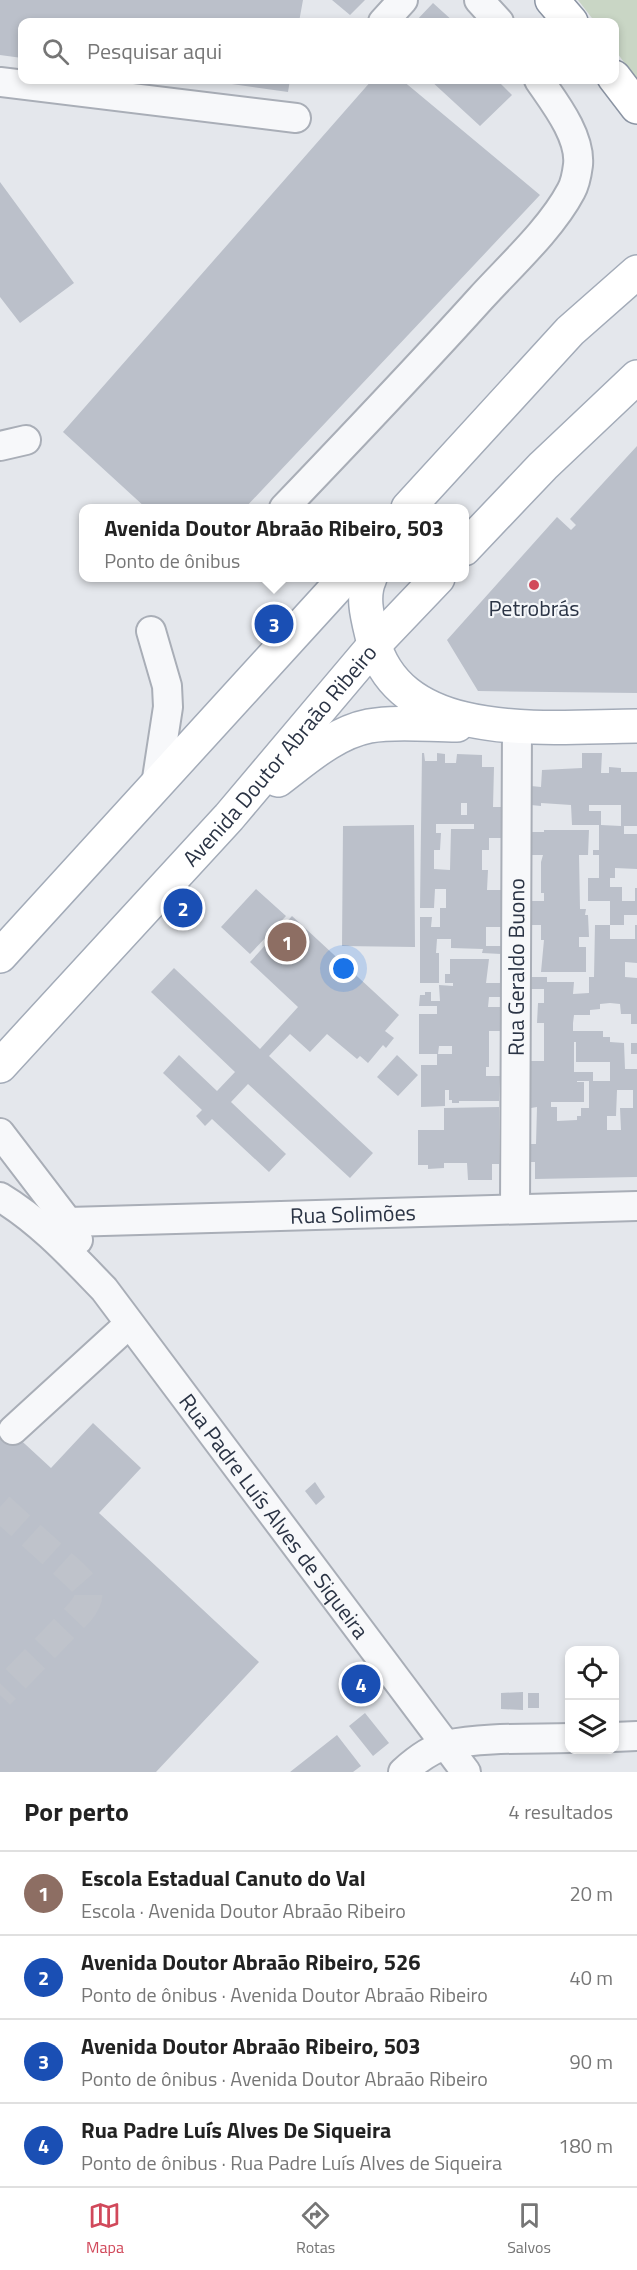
<!DOCTYPE html>
<html lang="pt">
<head>
<meta charset="utf-8">
<style>
  :root { --surface:#fff; --page:#f2f2f2; --text:#222; --muted:#767676; --line:#e0e0e0; --accent:#d1495b }
  body { margin:0; font-family:"Titillium Web",sans-serif; background:var(--page); color:var(--text) }
  .controls { position:absolute; right:18px; bottom:18px; display:grid; overflow:hidden; border-radius:12px; box-shadow:0 3px 9px #0003 }
  .controls button { width:54px; height:54px; display:grid; place-items:center; padding:0; border:0; border-bottom:2px solid var(--line); background:var(--surface); color:var(--text); font:30px sans-serif }
  .you { position:absolute; left:344px; top:969px; width:21px; height:21px; margin:-15px; border:4px solid #fff; border-radius:50%; background:#1a73e8; box-shadow:0 0 0 9px #1a73e833 }
  .badge { display:grid; place-items:center; width:39px; height:39px; border-radius:50%; background:var(--accent); color:#fff; font-size:20px; font-weight:700 }
  .pin { position:absolute; translate:-50% -50%; border:3px solid #fff; box-shadow:0 2px 6px #0006 }
  .popup { position:absolute; left:79px; top:504px; width:390px; height:78px; box-sizing:border-box; display:grid; place-content:center; border-radius:12px; background:var(--surface); filter:drop-shadow(0 2px 4px #0005); font-size:20px; white-space:nowrap; color:var(--muted) }
  .popup b { font-size:22px; color:var(--text) }
  .popup::after { content:''; position:absolute; left:50%; top:100%; margin-left:-12px; border:12px solid transparent; border-top-color:var(--surface) }
  .list { margin:0; padding:0; list-style:none }
  h2 { display:flex; justify-content:space-between; align-items:center; height:78px; margin:0; padding:0 24px; font-size:26px }
  h2 small { font-size:20px; font-weight:400; color:var(--muted) }
  .list li { display:grid; grid-template-columns:39px 1fr auto; gap:18px; align-items:center; box-sizing:border-box; height:84px; padding:0 24px; border-top:2px solid var(--line) }
  .list b { display:block; font-size:22px; white-space:nowrap }
  .list p { margin:0; font-size:20px; white-space:nowrap; color:var(--muted) }
  .list em { font-size:20px; font-style:normal; color:var(--muted) }
  .icon { flex:none; width:33px; height:33px; fill:none; stroke:currentColor; stroke-width:2; stroke-linecap:round; stroke-linejoin:round }
  .map { position:relative; flex:none; width:637px; height:1772px; overflow:hidden }
  .search { position:absolute; background:var(--surface); box-shadow:0 3px 9px #0003; left:18px; right:18px; top:18px; height:66px; display:flex; align-items:center; gap:15px; box-sizing:border-box; padding:0 21px; border-radius:12px; color:var(--muted); font-size:22px }
  .sheet { height:414px; background:var(--surface) }
  nav { display:flex; justify-content:space-around; align-items:center; box-sizing:border-box; height:84px; border-top:2px solid var(--line); background:var(--surface); font-size:16px; color:var(--muted) }
  nav a { display:grid; justify-items:center; gap:3px }
  nav .on { color:var(--accent) }
  .map>svg:first-child { display:block }
  .green { fill:#c9d6c5 }
  .building { fill:#bbc0ca; fill-rule:evenodd }
  .lines { fill:none; stroke-linecap:round; stroke-linejoin:round }
  .minor-tunnel { stroke:#bfc3cb; stroke-width:28; stroke-dasharray:28 14; stroke-linecap:butt }
  .minor-casing { stroke:#a9aeb7; stroke-width:32 }
  .major-casing { stroke:#a3abb8; stroke-width:36 }
  .highway-casing { stroke:#8b94a3; stroke-width:36 }
  .minor { stroke:#f7f8fa; stroke-width:28 }
  .major { stroke:#fff; stroke-width:33 }
  .highway { stroke:#fff; stroke-width:33 }
  .poi-dot { fill:#d1495b; stroke:#f4f6f9; stroke-width:2 }
  .labels { text-anchor:middle; stroke-width:4.5; stroke-linejoin:round; paint-order:stroke }
  .poi-label { font-size:22px; fill:#2b3445; stroke:#f4f6f9 }
  .street-label { font-size:22px; fill:#2b3445; stroke:#f4f6f9 }
</style>
</head>
<body>
<div class="map">
<svg width="637" height="1772" viewBox="0 0 637 1772">
  <rect width="100%" height="100%" fill="#e4e7ec"/>
  <path class="green" d="M578,0H637V80L615,50L614,22H595Z"/>
  <path class="building" d="M0,0H303L299,22H22V58L0,55Z
    M332,0H365L350,15Z
    M433,3L454,22H415Z
    M204,80H290L288,92Z
    M372,80H402L540,195L245,508H146L63,432Z
    M430,80H497L512,95L480,126Z
    M0,182L74,283L20,323L0,297Z
    M637,446V693L478,691L447,640L557,517L571,530L576,525L570,519Z
    M422,753H424L425,761H437V753L445,754V763H456L457,754L482,755V767H494L493,807H503L502,838H489V850H482V870H488L487,890H502L501,927H486V946H501V954L482,953L483,949L451,948V939H437L436,953H439V983H420V917H432L431,927H440V908H446V889H435L434,908H420ZM461,803H467V815H461ZM436,824H474V829H451L450,870L434,869V850H440L441,833H436Z
    M582,753H602L601,773H609V767L621,768V772H637V826H624V834H637V869L615,868V878H610V887H622V901H635V888H637V915H624V925H610V901H588V878H599V855H593V850H599V825H572L571,805L541,803V806L531,805V786L541,787L542,770L582,768ZM589,805H621V826L601,825V811H589Z
    M414,825L415,947L342,946L343,826Z
    M544,830H589L588,855H579L580,909H586L585,915H588L589,937H579V947H586V972H541L544,940H541V925H531V901H544V893H541V862L543,855H531V832H544Z
    M256,889L286,916L250,954L221,927Z
    M292,916L399,1015L385,1031L394,1038L386,1048L383,1045L368,1063L360,1056L357,1059L327,1034L310,1052L290,1034L269,1056L373,1153L350,1178L248,1084L231,1102L286,1154L269,1172L212,1119L205,1126L196,1116L202,1110L163,1073L179,1055L217,1091L235,1072L151,992L174,968L260,1049L298,1007L250,962Z
    M595,925H610V939H635V925H637V963L625,962V977L637,978V1024H631V1014H621L620,1004L610,1003L600,1004V1009L590,1010V1015H574L573,1023V1031H603V1037H610V1042L624,1043L625,1069H637V1177L535,1179V1162H531V1144H536L537,1107L531,1108V1061H544V1023H537L538,1003H544V989H531V977H547V982H574L573,994L589,993V977H594ZM574,1042H576V1062H610V1081H593V1072H574ZM577,1081H589V1108H581V1116H577V1120L557,1121V1107H551V1102H584V1082H577ZM617,1090H633V1108H620L621,1130H607V1116H616Z
    M450,959H489L486,983H501L500,997H489L488,1007H500V1031H489V1067H486V1076H500L499,1101H459V1103H452V1100H449V1090H445V1106L421,1107V1065H437V1054H419V1014H437V1006H419L420,995H425V992H431V1001H440L439,985L453,986V983H445V974H450ZM439,1046H452V1054H438Z
    M631,1043H637V1054H631Z
    M397,1055L418,1075L398,1096L377,1077Z
    M499,1107V1164H492V1180H468L467,1163H444V1168L428,1169V1165H418V1130H444V1108Z
    M0,1421L51,1468L93,1423L141,1468L99,1513L259,1662L156,1772H0Z
    M315,1482L325,1497L316,1505L305,1491Z
    M523,1692V1710L501,1709V1693Z
    M528,1693H539V1708H528Z
    M365,1713L389,1743L373,1756L349,1726Z
    M337,1735L361,1766L353,1772H290Z"/>
  <g class="lines">
    <path class="minor-tunnel" d="M0,1507L74,1574C88,1588 95,1594 80,1612L0,1695"/>
    <defs>
      <g id="minor">
        <path d="M479,0L499,22"/>
        <path d="M383,22L403,0"/>
        <path d="M0,82L296,118"/>
        <path d="M0,446L26,440"/>
        <path d="M284,508C350,439 416,370 480,299C509,267 551,229 571,191C575,184 577,173 578,165C581,136 554,102 539,80"/>
        <path d="M151,631L167,686L168,707L156,785"/>
        <path d="M0,1133L68,1222L78,1240"/>
        <path id="s1" d="M0,1197C40,1221 72,1256 104,1289L466,1772"/>
        <path id="s2" d="M515,1209L517,726"/>
        <path id="s3" d="M68,1222L637,1206"/>
        <path d="M13,1430L129,1324"/>
        <path d="M614,1737L637,1736"/>
        <path d="M403,1772C415,1761 430,1749 447,1745C481,1737 533,1739 570,1738"/>
      </g>
      <g id="major">
        <path d="M408,508L570,331L637,272"/>
        <path d="M464,549L543,466L637,377"/>
        <path d="M370,578C361,597 368,619 373,640C401,746 553,726 637,726"/>
        <path d="M278,780C306,759 334,733 369,726C397,721 428,725 457,725"/>
        <path d="M0,956L345,578"/>
        <path id="s4" d="M0,1066L229,817L375,644L438,578"/>
      </g>
      <path id="highway" d="M552,0L571,22
        M614,77L637,107"/>
    </defs>
    <use href="#minor" class="minor-casing"/>
    <use href="#major" class="major-casing"/>
    <use href="#highway" class="highway-casing"/>
    <use href="#minor" class="minor"/>
    <use href="#major" class="major"/>
    <use href="#highway" class="highway"/>
  </g>
  <circle class="poi-dot" cx="534" cy="585" r="6"/>
  <g class="labels">
    <g class="poi-label">
      <text x="534" y="616">Petrobrás</text>
    </g>
    <g class="street-label">
      <text dy="8" stroke="none"><textPath href="#s4" startOffset="418">Avenida Doutor Abraão Ribeiro</textPath></text>
      <text dy="8" stroke="none"><textPath href="#s2" startOffset="242">Rua Geraldo Buono</textPath></text>
      <text dy="8" stroke="none"><textPath href="#s3" startOffset="285">Rua Solimões</textPath></text>
      <text dy="8" stroke="none"><textPath href="#s1" startOffset="423">Rua Padre Luís Alves de Siqueira</textPath></text>
    </g>
  </g>
</svg>
<div class="controls">
<button><svg class="icon" aria-label="locate" viewBox="0 0 24 24"><circle cx="12" cy="12" r="6"/><path d="M12 2v4M12 18v4M2 12h4M18 12h4"/></svg></button>
<button><svg class="icon" aria-label="layers" viewBox="0 0 24 24"><path d="M12 4l9 5-9 5-9-5zM3 14l9 5 9-5"/></svg></button>
</div>
<div class="you"></div>
<div class="pin badge" style="left:287px;top:942px;background:#8d6e63">1</div>
<div class="pin badge" style="left:183px;top:908px;background:#1a4fb4">2</div>
<div class="pin badge" style="left:274px;top:624px;background:#1a4fb4">3</div>
<div class="popup"><b>Avenida Doutor Abraão Ribeiro, 503</b>Ponto de ônibus</div>
<div class="pin badge" style="left:361px;top:1684px;background:#1a4fb4">4</div>
<div class="search"><svg class="icon" aria-label="search" viewBox="0 0 24 24"><circle cx="10" cy="10" r="6"/><path d="M15 15l6 6"/></svg>Pesquisar aqui</div>
</div>
<section class="sheet">
<h2>Por perto<small>4 resultados</small></h2>
<ul class="list">
<li><span class="badge" style="background:#8d6e63">1</span><div><b>Escola Estadual Canuto do Val</b><p>Escola · Avenida Doutor Abraão Ribeiro</p></div><em>20 m</em></li>
<li><span class="badge" style="background:#1a4fb4">2</span><div><b>Avenida Doutor Abraão Ribeiro, 526</b><p>Ponto de ônibus · Avenida Doutor Abraão Ribeiro</p></div><em>40 m</em></li>
<li><span class="badge" style="background:#1a4fb4">3</span><div><b>Avenida Doutor Abraão Ribeiro, 503</b><p>Ponto de ônibus · Avenida Doutor Abraão Ribeiro</p></div><em>90 m</em></li>
<li><span class="badge" style="background:#1a4fb4">4</span><div><b>Rua Padre Luís Alves De Siqueira</b><p>Ponto de ônibus · Rua Padre Luís Alves de Siqueira</p></div><em>180 m</em></li>
</ul>
</section>
<nav>
<a class="on"><svg class="icon" aria-label="map" viewBox="0 0 24 24"><path d="M3 6l6-2 6 2 6-2v14l-6 2-6-2-6 2zM9 4v14M15 6v14"/></svg>Mapa</a>
<a><svg class="icon" aria-label="directions" viewBox="0 0 24 24"><path d="M12 3l9 9-9 9-9-9zM9 14v-3h6M13 9l2 2-2 2"/></svg>Rotas</a>
<a><svg class="icon" aria-label="saved" viewBox="0 0 24 24"><path d="M7 4h10v16l-5-4-5 4z"/></svg>Salvos</a>
</nav>
</body>
</html>
